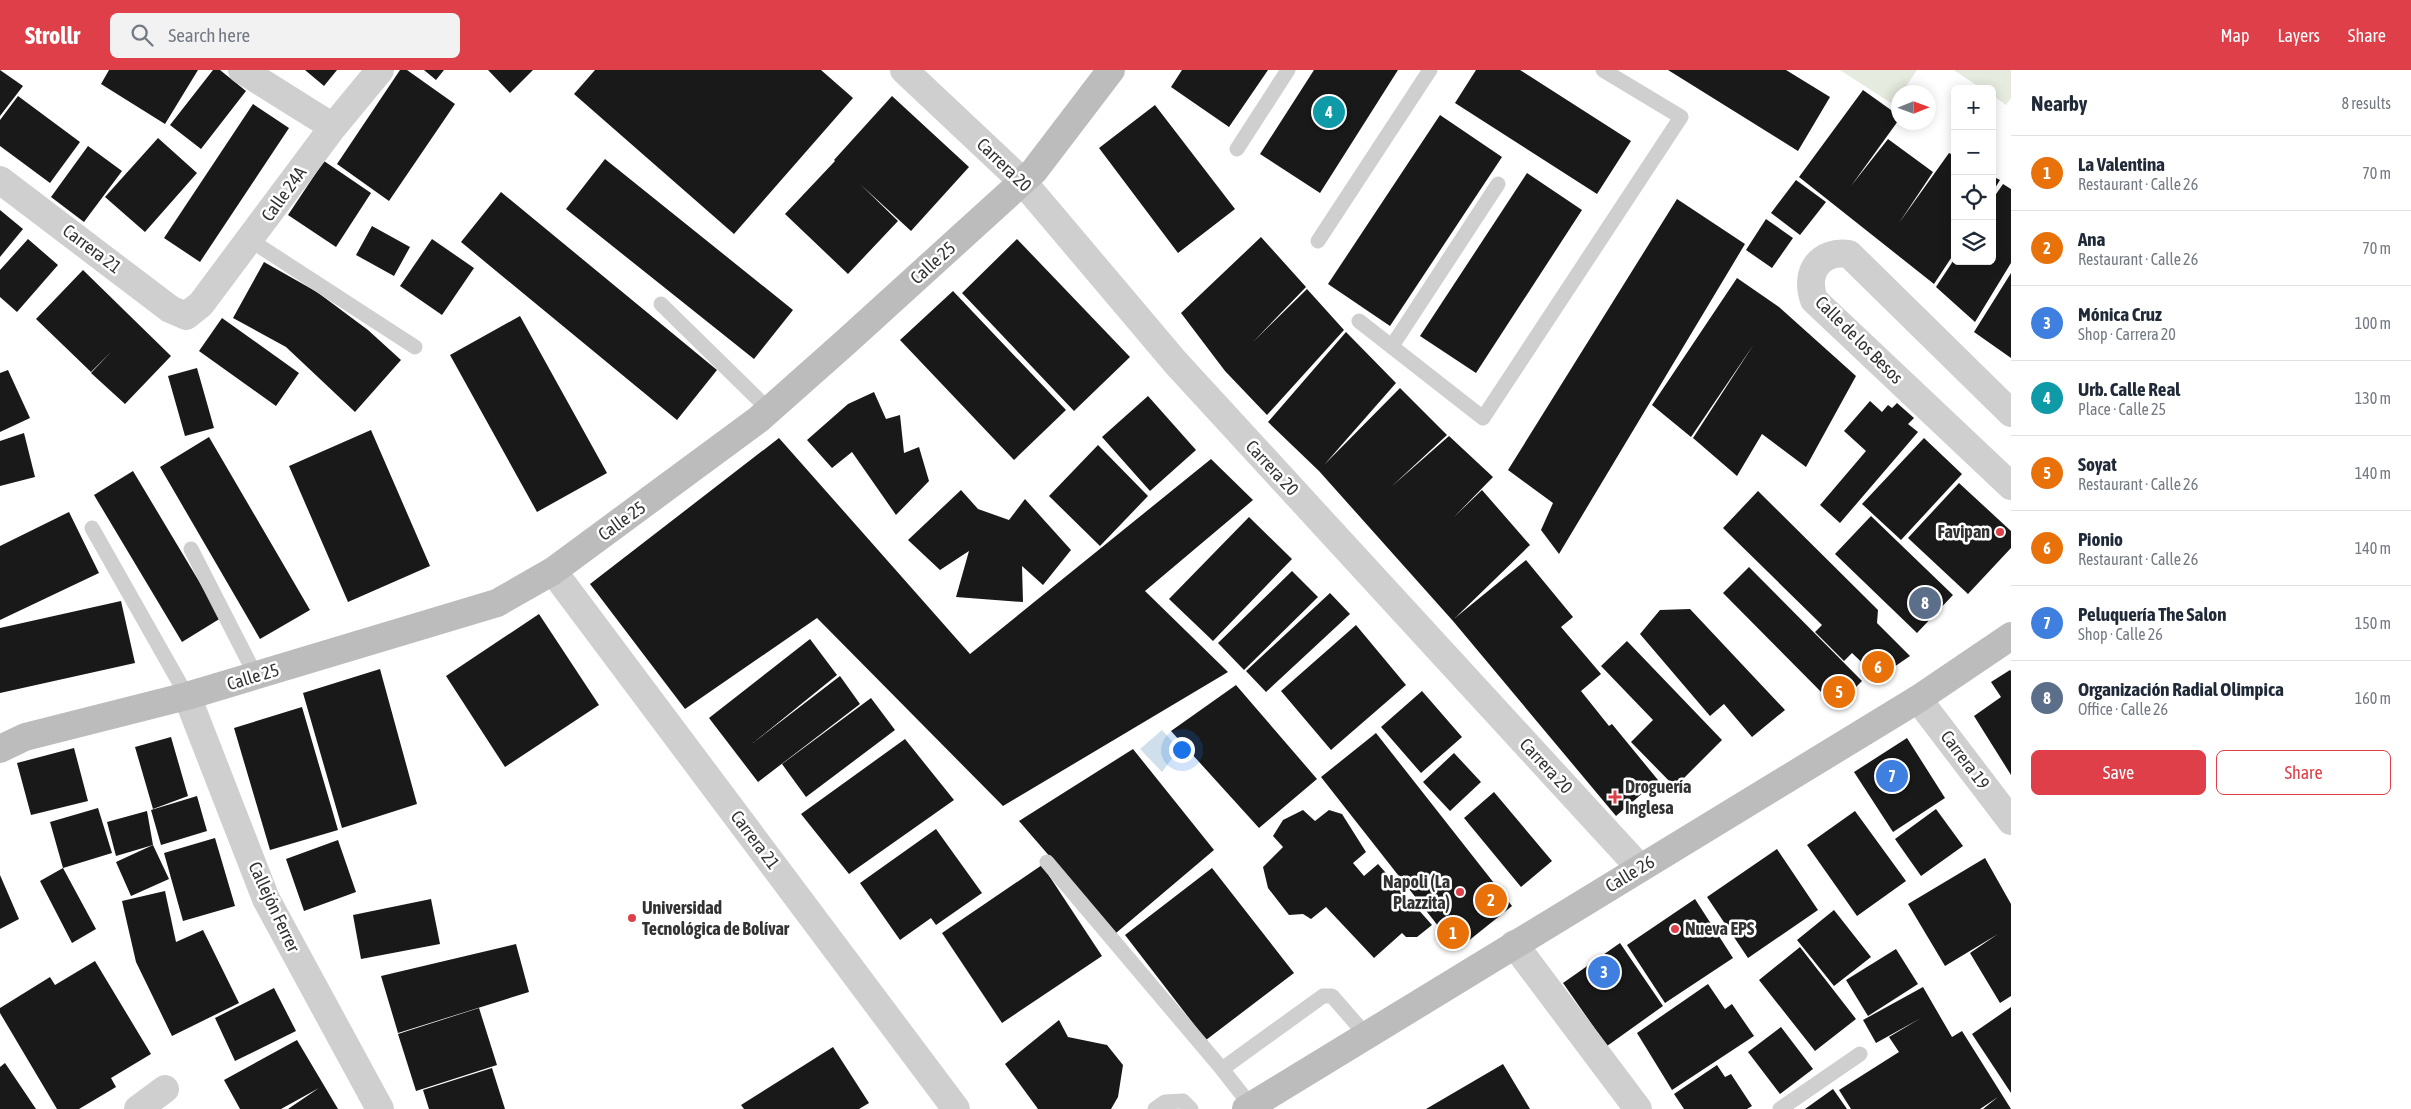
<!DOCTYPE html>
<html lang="en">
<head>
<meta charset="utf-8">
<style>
  :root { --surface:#fff; --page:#f2f2f3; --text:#1f2937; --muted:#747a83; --line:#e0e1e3; --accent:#df3f48 }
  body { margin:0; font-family:"Asap Condensed",sans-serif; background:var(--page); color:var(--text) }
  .controls { position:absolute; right:15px; top:15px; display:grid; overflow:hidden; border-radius:8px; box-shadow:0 2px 12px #0003 }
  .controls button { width:45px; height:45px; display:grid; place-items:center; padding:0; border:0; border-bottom:1px solid var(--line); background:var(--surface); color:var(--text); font:25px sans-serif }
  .compass { position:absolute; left:1891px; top:15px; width:45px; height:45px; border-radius:50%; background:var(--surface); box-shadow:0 2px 12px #0003; rotate:89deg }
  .you { position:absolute; left:1181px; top:679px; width:18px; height:18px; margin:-12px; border:4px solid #fff; border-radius:50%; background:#1a73e8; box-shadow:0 0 0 8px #1a73e833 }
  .badge { display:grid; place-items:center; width:32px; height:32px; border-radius:50%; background:var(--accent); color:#fff; font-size:16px; font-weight:700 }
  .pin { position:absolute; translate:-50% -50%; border:2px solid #fff; box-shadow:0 1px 5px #0006 }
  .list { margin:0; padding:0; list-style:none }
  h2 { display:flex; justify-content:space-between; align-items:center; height:65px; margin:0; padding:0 20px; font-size:21px }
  h2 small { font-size:16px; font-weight:400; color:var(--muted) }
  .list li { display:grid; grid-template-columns:32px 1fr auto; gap:15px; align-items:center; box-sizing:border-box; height:75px; padding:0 20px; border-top:1px solid var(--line) }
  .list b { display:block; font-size:19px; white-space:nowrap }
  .list p { margin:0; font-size:16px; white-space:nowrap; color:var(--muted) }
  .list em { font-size:16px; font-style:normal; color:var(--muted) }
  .actions { display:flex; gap:10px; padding:15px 20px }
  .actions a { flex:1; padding:11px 0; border:1px solid var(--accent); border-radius:8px; text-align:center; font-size:18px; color:var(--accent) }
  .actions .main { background:var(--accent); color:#fff }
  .icon { flex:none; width:28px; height:28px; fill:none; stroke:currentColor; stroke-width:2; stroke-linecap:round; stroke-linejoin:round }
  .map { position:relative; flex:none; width:2011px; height:1039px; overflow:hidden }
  header { display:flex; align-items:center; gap:30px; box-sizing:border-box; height:70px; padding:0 25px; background:var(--accent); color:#fff }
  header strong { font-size:24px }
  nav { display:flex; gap:28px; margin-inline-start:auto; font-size:18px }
  .search { width:350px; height:45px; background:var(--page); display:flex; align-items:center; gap:12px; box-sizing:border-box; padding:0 18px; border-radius:8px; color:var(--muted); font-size:19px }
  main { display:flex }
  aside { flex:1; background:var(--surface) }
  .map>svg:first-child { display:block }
  .green { fill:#e5ebde }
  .water { fill:#cfe0ec }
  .building { fill:#191919 }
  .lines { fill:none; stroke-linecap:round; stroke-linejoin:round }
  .lane { stroke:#cfcfcf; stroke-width:15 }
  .street { stroke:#cfcfcf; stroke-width:28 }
  .secondary { stroke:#bcbcbc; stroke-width:28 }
  .poi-dot { fill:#df3f48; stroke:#fff; stroke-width:2 }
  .labels { text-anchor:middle; stroke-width:5; stroke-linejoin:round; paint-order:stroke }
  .street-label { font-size:18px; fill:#323232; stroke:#fff }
  .poi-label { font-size:18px; font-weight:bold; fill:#323232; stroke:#fff; text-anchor:start }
</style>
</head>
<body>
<header>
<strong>Strollr</strong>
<div class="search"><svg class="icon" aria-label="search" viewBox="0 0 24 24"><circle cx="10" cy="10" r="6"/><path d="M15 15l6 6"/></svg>Search here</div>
<nav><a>Map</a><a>Layers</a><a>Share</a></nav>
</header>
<main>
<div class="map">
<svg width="2011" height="1039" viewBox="0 0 2011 1039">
  <rect width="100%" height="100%" fill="#fff"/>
  <path class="green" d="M1840,0H1917L1902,22H1898V29L1894,35Z
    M1954,0H2011V28L2006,35L1992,25V19H1982Z"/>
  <path class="water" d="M1162,660L1179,679L1162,702L1140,679Z"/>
  <path class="building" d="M0,0L23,16L0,46Z
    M109,0H198L165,54L101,14Z
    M213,0H220L246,21L201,79L170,55Z
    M305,0H337L324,16Z
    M400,0H407L455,34L389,131L337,94Z
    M424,0H444L436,10Z
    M488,0H533L510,23Z
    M595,0H821L853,28L734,164L574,24Z
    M1182,0H1268L1229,57L1171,17Z
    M1314,0H1398L1320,123L1260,84Z
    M1476,0H1520L1631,71L1597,124L1455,33Z
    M1668,0H1786L1830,27L1798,81Z
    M1863,20L1898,45V51L1851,116L1888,69L1933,102L1899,153L1949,83L1955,86V182L1934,214L1799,107Z
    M18,26L80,72L50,113L0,76V50Z
    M892,26L969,97L911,161L860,114L898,151L848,204L785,144L835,91L834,90Z
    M253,34L289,58L200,192L164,168Z
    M1155,35L1235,139L1178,183L1099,78Z
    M1440,45L1502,87L1390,256L1328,214Z
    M158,68L197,103L145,162L105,127Z
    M88,76L122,101L84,152L51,127Z
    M605,89L793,240L754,289L566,139Z
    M324,91L371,123L336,177L288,145Z
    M1527,103L1582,140L1476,303L1420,266Z
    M1992,106L2000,110L1992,123Z
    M1796,110L1826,132L1800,165L1771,143Z
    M2003,114L2011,119V193L1975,252L1936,217L1955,188V191H1992V130Z
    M501,122L717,300L677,350L461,172Z
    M1677,129L1745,174L1559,484L1541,460L1553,433L1508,400Z
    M0,140L23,159L0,187Z
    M1766,149L1793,168L1772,198L1746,180Z
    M372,156L410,177L394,206L356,185Z
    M1261,167L1306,217L1253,272L1307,219L1344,260L1267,345L1225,301L1181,243Z
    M28,169L58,195L17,242L0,227V200Z
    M432,169L474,198L442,245L400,216Z
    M1017,169L1130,287L1074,341L962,223Z
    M264,192L317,222L368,260L401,290L355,342L286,277L233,248Z
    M83,200L171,286L125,334L91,303L111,282L91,302L36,249Z
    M2011,203V288L1974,262Z
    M1737,208L1779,237L1856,306L1806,397L1762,364L1737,406L1693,368L1754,274L1691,367L1652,335Z
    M953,221L1066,340L1014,390L900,270Z
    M520,246L607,403L537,442L450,285Z
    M222,248L299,303L276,336L199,281Z
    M1346,262L1396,313L1324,395L1400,318L1447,365L1391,417L1449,366L1493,407L1454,447L1482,420L1530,475L1455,548L1526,490L1573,547L1561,557L1601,604L1581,621L1609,656L1612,654L1658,710L1616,746L1453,551L1319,401L1268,352Z
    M197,298L214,358L185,366L168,306Z
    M8,300L30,348L0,362V303Z
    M874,322L886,349L900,345L904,383L919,377L929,411L896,445L852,382L832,398L807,370L848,334Z
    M1148,326L1196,380L1150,421L1102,367Z
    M1870,331L1882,342L1888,335L1892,338L1897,333L1914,348L1908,354L1918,362L1840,453L1820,435L1866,381L1844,361Z
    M371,360L430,496L348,532L289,396Z
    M24,363L35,407L0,416V371Z
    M209,367L310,540L260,569L160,397Z
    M779,368L970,584L1211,389L1253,430L1145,521L1228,602L1003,736L817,548L685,639L590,514Z
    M1924,368L1962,404L1901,470L1862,434Z
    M1098,375L1148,426L1100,476L1049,426Z
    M133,401L221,548L182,572L94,425Z
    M1959,413L2011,461V478L1968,524L1908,468Z
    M961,420L978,439L1009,450L1025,429L1071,480L1043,515L1022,496L1023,532L956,527L969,481L940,500L908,470Z
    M1758,421L1878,540L1877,553L1910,586L1878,608L1852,583L1844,591L1815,562L1822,555L1723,458Z
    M69,442L99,503L0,550V476Z
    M1871,446L1953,525L1917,563L1835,484Z
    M1249,447L1292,489L1213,571L1169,529Z
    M1749,497L1862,611L1836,637L1723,523Z
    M1292,501L1318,527L1244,600L1218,573Z
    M1330,523L1350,544L1266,622L1246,601Z
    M121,531L135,593L0,623V558Z
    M1690,539L1785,640L1752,667L1724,634L1710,646L1640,564L1660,540Z
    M539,544L599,635L505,697L446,606Z
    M1356,555L1406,615L1331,680L1281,621Z
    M810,569L837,605L753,673L840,606L860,634L758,712L709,648Z
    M1627,571L1722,670L1675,717L1631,672L1653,650L1601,596Z
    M380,599L417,734L342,758L303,623Z
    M2010,600L2011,601V705L1974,646L2001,627L1991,612Z
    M1236,615L1317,709L1259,758L1171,661Z
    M1422,621L1462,667L1421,703L1381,657Z
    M871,628L895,660L806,727L782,694Z
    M302,637L338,760L270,780L234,658Z
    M1376,663L1512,836L1457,880L1321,707Z
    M171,667L188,726L153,739L135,677Z
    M1907,668L1945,728L1893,762L1854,702Z
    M905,669L954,730L849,804L801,744Z
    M74,678L88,731L31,745L17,693Z
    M1133,679L1214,780L1116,863L1019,751Z
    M1454,683L1481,712L1450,741L1423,712Z
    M1494,722L1552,791L1521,817L1464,748Z
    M197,726L207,761L161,775L151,740Z
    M98,738L112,783L63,798L50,752Z
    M1936,739L1963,776L1921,806L1895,769Z
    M1303,740L1315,751L1329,740L1342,744L1366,782L1353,793L1364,806L1378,794L1432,855L1417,867H1406L1402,863L1374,888L1326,837L1311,849L1303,844L1289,845L1268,818L1263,797L1283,777L1273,766L1283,750Z
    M147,741L153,775L169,809L131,826L116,792L153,775L116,786L107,752Z
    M1855,741L1906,811L1857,846L1807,775Z
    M936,759L982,823L936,855L931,848L900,870L860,813Z
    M215,768L235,836L183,851L164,783Z
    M338,770L356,822L304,841L286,789Z
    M1777,779L1818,840L1748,888L1707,827Z
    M1985,788L2011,834V926L2000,933L1970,883L1998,864L1945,896L1908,834Z
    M1042,795L1102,886L1002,953L942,863Z
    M63,798L96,859L72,873L40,811Z
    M1212,798L1294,903L1206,970L1125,865Z
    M0,805L19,849L0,859Z
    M165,821L176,872L203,860L239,933L172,966L136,892L122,831Z
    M431,829L440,874L361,889L353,845Z
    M1695,829L1733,888L1665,933L1627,875Z
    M1834,840L1871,887L1834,916L1797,870Z
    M1620,873L1663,936L1607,976L1563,913Z
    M516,874L529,922L398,963L381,906Z
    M1800,877L1856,949L1815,981L1759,910Z
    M1896,879L1918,914L1868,946L1846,910Z
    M95,891L151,984L111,1008L116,1017L79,1039H57L0,943V938L50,907L55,915Z
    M1708,914L1725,939L1732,934L1754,966L1672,1020L1637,963Z
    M1923,917L1952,967L1962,961L2011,1039H1983L1998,1027L1980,1039H1851L1839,1020L1899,982L1889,967L1921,948L1876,973L1863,950Z
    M274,918L296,961L235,991L215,948Z
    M2011,937V1023L1972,964Z
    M479,938L497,995L416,1021L398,964Z
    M1059,950L1068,967L1107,975L1123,995L1118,1027L1111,1039H1038L1005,994Z
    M1781,957L1813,999L1780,1024L1748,982Z
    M297,970L338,1039H288L319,1018L281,1039H240L224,1010Z
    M833,977L869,1033L859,1039H744L741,1035Z
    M5,993L36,1039H0V997Z
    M1503,994L1530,1039H1426Z
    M1717,995L1725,1007L1731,1004L1752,1036L1747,1039H1684L1674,1024Z
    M492,998L505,1039H429L423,1020Z
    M1833,1019L1847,1039H1805Z"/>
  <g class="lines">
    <path class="lane" d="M1237,79L1288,0
      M250,170L415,277
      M1318,171L1430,0
      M661,234L769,340
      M1359,251L1483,348L1681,47L1603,0
      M1392,276L1498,114
      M92,458L187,626
      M191,479L256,606
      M1047,792L1222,999L1251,1036
      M1222,999L1323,926H1332L1366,965
      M1155,1039L1165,1032L1183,1031L1191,1039
      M1780,1039L1860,984"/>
    <path class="street" d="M242,0L333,57
      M904,0L1023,112L1176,293L1640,798
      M0,110L170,239L186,246L201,234L333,57L380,0
      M2011,343L1849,184C1820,180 1804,202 1814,230L2011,416
      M553,501L956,1039
      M187,626L266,829L380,1039
      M1918,629L2011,751
      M1514,874L1638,1039
      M138,1039L165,1019"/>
    <path class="secondary" d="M0,679L25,667L187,626L497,533L553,501L759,349L847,271L1034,101L1111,0
      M1246,1039L1918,629L2011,566"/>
  </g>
  <g class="poi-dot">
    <circle cx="2000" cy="462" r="5"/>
    <path d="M1612.5 719.5h5v5h5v5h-5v5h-5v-5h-5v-5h5z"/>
    <circle cx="1460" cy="822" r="5"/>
    <circle cx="632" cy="848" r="5"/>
    <circle cx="1675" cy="859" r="5"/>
  </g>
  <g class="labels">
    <g class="street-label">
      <text transform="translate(1004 95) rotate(44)" y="6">Carrera 20</text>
      <text transform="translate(284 124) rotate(-54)" y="6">Calle 24A</text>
      <text transform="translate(92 179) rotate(37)" y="6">Carrera 21</text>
      <text transform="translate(933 193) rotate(-42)" y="6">Calle 25</text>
      <text transform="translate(1859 270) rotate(45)" y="6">Calle de los Besos</text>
      <text transform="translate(1272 398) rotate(47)" y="6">Carrera 20</text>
      <text transform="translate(622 451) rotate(-36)" y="6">Calle 25</text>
      <text transform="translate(253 607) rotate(-17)" y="6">Calle 25</text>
      <text transform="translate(1965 690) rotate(53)" y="6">Carrera 19</text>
      <text transform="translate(1546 696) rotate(47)" y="6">Carrera 20</text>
      <text transform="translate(755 770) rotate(53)" y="6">Carrera 21</text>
      <text transform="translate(1630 804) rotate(-31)" y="6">Calle 26</text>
      <text transform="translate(274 837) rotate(65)" y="6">Callejón Ferrer</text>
    </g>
    <g class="poi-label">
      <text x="1990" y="468" text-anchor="end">Favipan</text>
      <text x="1625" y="723">Droguería<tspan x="1625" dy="21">Inglesa</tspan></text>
      <text x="1450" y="818" text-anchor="end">Napoli (La<tspan x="1450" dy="21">Plazzita)</tspan></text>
      <text x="642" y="844">Universidad<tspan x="642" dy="21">Tecnológica de Bolívar</tspan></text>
      <text x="1685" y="865">Nueva EPS</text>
    </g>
  </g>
</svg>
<div class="controls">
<button>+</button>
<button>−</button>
<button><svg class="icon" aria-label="locate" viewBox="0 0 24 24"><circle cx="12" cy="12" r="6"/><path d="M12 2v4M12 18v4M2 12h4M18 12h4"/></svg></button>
<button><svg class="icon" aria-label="layers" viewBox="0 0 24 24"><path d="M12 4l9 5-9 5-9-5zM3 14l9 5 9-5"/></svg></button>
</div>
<svg class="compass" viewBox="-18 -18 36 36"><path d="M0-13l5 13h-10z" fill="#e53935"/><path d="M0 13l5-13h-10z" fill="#747a83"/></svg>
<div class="you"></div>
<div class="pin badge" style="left:1453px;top:863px;background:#e8710a">1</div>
<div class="pin badge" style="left:1491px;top:830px;background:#e8710a">2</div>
<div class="pin badge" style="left:1604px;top:902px;background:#3f7fe0">3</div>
<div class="pin badge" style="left:1329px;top:42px;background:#0f9aa8">4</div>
<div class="pin badge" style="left:1839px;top:622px;background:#e8710a">5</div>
<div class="pin badge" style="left:1878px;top:597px;background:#e8710a">6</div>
<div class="pin badge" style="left:1892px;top:706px;background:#3f7fe0">7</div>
<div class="pin badge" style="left:1925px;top:533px;background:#5c6f8a">8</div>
</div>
<aside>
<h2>Nearby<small>8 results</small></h2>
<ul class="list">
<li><span class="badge" style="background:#e8710a">1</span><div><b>La Valentina</b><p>Restaurant · Calle 26</p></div><em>70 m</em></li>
<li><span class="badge" style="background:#e8710a">2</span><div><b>Ana</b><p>Restaurant · Calle 26</p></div><em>70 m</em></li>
<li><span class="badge" style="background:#3f7fe0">3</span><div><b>Mónica Cruz</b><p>Shop · Carrera 20</p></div><em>100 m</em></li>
<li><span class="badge" style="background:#0f9aa8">4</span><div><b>Urb. Calle Real</b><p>Place · Calle 25</p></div><em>130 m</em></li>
<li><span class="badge" style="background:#e8710a">5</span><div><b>Soyat</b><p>Restaurant · Calle 26</p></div><em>140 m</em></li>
<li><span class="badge" style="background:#e8710a">6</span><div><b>Pionio</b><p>Restaurant · Calle 26</p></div><em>140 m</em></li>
<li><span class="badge" style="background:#3f7fe0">7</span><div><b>Peluquería The Salon</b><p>Shop · Calle 26</p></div><em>150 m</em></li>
<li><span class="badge" style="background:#5c6f8a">8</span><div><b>Organización Radial Olimpica</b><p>Office · Calle 26</p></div><em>160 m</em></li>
</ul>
<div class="actions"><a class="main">Save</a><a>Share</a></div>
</aside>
</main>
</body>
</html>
